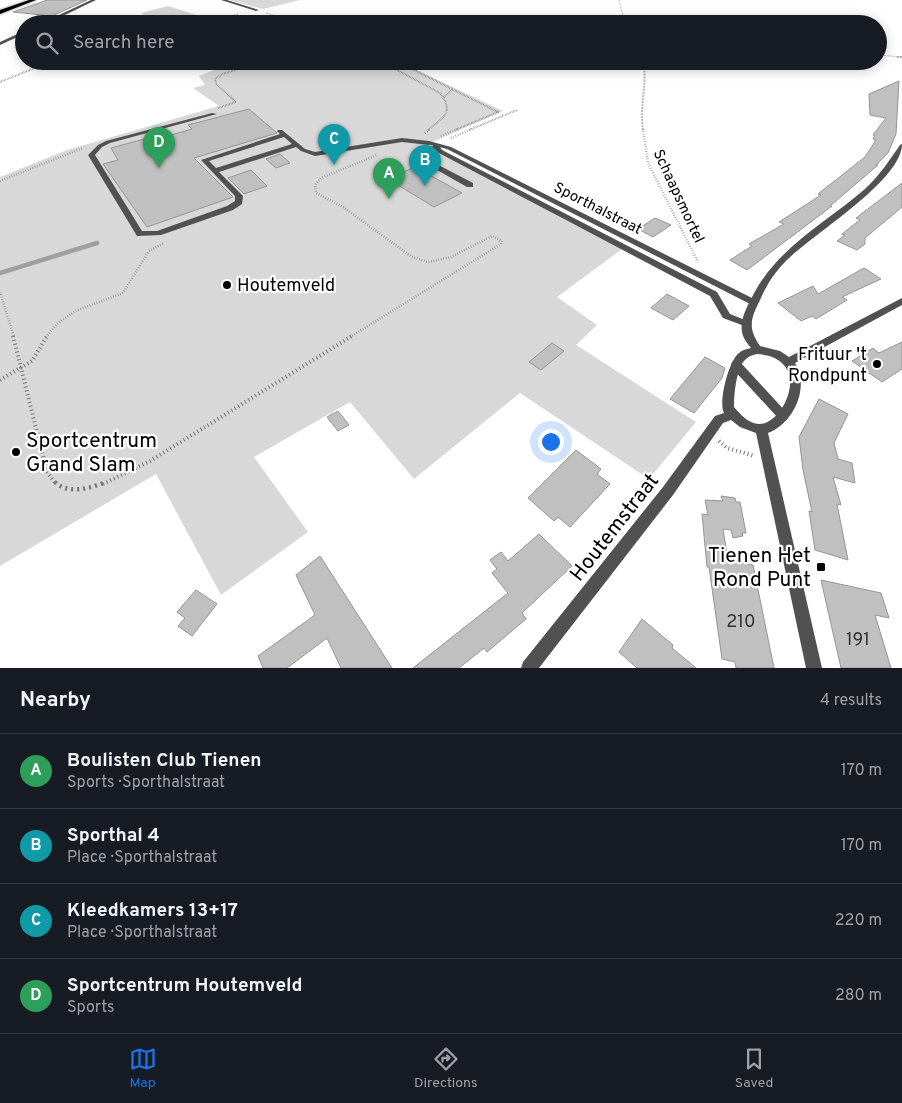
<!DOCTYPE html>
<html lang="en">
<head>
<meta charset="utf-8">
<style>
  :root { --surface:#171b24; --page:#20242c; --text:#f1f3f6; --muted:#9ea1a6; --line:#363941; --accent:#1a73e8 }
  body { margin:0; font-family:Overpass,sans-serif; background:var(--page); color:var(--text) }
  .you { position:absolute; left:550px; top:441px; width:18px; height:18px; margin:-12px; border:4px solid #fff; border-radius:50%; background:#1a73e8; box-shadow:0 0 0 8px #1a73e833 }
  .badge { display:grid; place-items:center; width:32px; height:32px; border-radius:50%; background:var(--accent); color:#fff; font-size:16px; font-weight:700 }
  .pin { position:absolute; translate:-50% -41px; filter:drop-shadow(0 1px 2px #0008) }
  .pin::after { content:''; position:absolute; top:26px; width:18px; height:15px; background:inherit; clip-path:polygon(0 0,100% 0,50% 100%) }
  .list { margin:0; padding:0; list-style:none }
  h2 { display:flex; justify-content:space-between; align-items:center; height:65px; margin:0; padding:0 20px; font-size:21px }
  h2 small { font-size:16px; font-weight:400; color:var(--muted) }
  .list li { display:grid; grid-template-columns:32px 1fr auto; gap:15px; align-items:center; box-sizing:border-box; height:75px; padding:0 20px; border-top:1px solid var(--line) }
  .list b { display:block; font-size:19px; white-space:nowrap }
  .list p { margin:0; font-size:16px; white-space:nowrap; color:var(--muted) }
  .list em { font-size:16px; font-style:normal; color:var(--muted) }
  .icon { flex:none; width:28px; height:28px; fill:none; stroke:currentColor; stroke-width:2; stroke-linecap:round; stroke-linejoin:round }
  .map { position:relative; flex:none; width:902px; height:668px; overflow:hidden }
  .search { position:absolute; background:var(--surface); box-shadow:0 2px 12px #0003; left:15px; right:15px; top:15px; height:55px; display:flex; align-items:center; gap:12px; box-sizing:border-box; padding:0 18px; border-radius:28px; color:var(--muted); font-size:19px }
  .sheet { height:365px; background:var(--surface) }
  nav { display:flex; justify-content:space-around; align-items:center; box-sizing:border-box; height:70px; border-top:1px solid var(--line); background:var(--surface); font-size:14px; color:var(--muted) }
  nav a { display:grid; justify-items:center; gap:2px }
  nav .on { color:var(--accent) }
  .map>svg:first-child { display:block }
  .green { fill:#d8d8d8 }
  .lines { fill:none; stroke-linecap:round; stroke-linejoin:round }
  .stream { stroke:#9f9f9f; stroke-width:4.5 }
  .building { fill:#c0c0c0; stroke:#959595 }
  .primary-casing { stroke:#dbdbdb; stroke-width:3 }
  .path-far4 { stroke:#737373; stroke-width:1; stroke-dasharray:0.5 1; stroke-linecap:butt }
  .path-far3 { stroke:#737373; stroke-width:2; stroke-dasharray:0.5 1; stroke-linecap:butt }
  .path-far2 { stroke:#737373; stroke-width:2.5; stroke-dasharray:0.5 2; stroke-linecap:butt }
  .path-far1 { stroke:#737373; stroke-width:4; stroke-dasharray:1 3; stroke-linecap:butt }
  .path { stroke:#737373; stroke-width:4.5; stroke-dasharray:2 4; stroke-linecap:butt }
  .service { fill:#515151; fill-rule:evenodd }
  .minor { fill:#515151; fill-rule:evenodd }
  .tertiary { fill:#515151; fill-rule:evenodd }
  .primary { fill:#000; fill-rule:evenodd }
  .poi-dot { fill:#000; stroke:#fff; stroke-width:2 }
  .labels { text-anchor:middle; stroke-width:4.5; stroke-linejoin:round; paint-order:stroke }
  .far-street-label { font-size:15px; fill:#000; stroke:#fff }
  .poi-label { font-size:18px; fill:#000; stroke:#fff; text-anchor:start }
  .near-number-label { font-size:18px; fill:#303030 }
  .near-poi-label { font-size:21px; fill:#000; stroke:#fff; text-anchor:start }
  .near-street-label { font-size:21px; fill:#000; stroke:#fff }
</style>
</head>
<body>
<div class="map">
<svg width="902" height="668" viewBox="0 0 902 668">
  <rect width="100%" height="100%" fill="#fff"/>
  <path class="green" d="M229,0H300L263,9Z
    M168,6L212,20L195,24H122L147,18L141,13Z
    M239,61H398L503,111L430,143L563,219L622,249L557,297L597,325L576,345L696,422L649,479L520,393L414,479L350,402L254,457L308,532L221,595L156,474L0,566V177L67,150L219,106L193,88L205,85L199,76L217,69L216,66Z"/>
  <g class="lines">
    <path class="stream" d="M0,273L97,243"/>
  </g>
  <path class="building" d="M47,0H87L52,16L13,12Z
    M899,81L896,134L888,153L876,165H878L830,206H832L747,270L730,260L752,246L749,244L784,224L779,222L821,195L818,194L865,157L876,140L873,139L875,135H873L886,118L870,115L869,94Z
    M249,109L277,133L194,158L233,197L147,227L103,164L118,160L111,148L159,135L161,138L192,129L188,125Z
    M280,154L290,163L276,168L266,159Z
    M415,167L426,173L462,193L434,207L388,179Z
    M251,170L267,186L244,194L228,178Z
    M902,183V207L865,238V244L857,250L837,241L845,235L842,234L860,220L856,218Z
    M655,218L671,225L653,237L638,229Z
    M864,268L881,279L842,297L847,300L816,319L812,316L801,321L778,303L813,286L818,294Z
    M667,294L689,306L673,320L651,308Z
    M902,342V369L882,382L852,361L873,348L879,353Z
    M552,343L564,351L541,370L529,362Z
    M705,357L725,368L722,378L694,413L670,399Z
    M819,399L848,414L834,443L838,459L852,463L855,483L833,477L841,505L837,504L848,560L815,550L809,511L812,512L803,470L799,437Z
    M338,411L349,425L338,431L327,417Z
    M576,450L601,469L597,474L610,484L570,527L558,517L554,521L528,498Z
    M721,496L735,498L736,502H740L746,533H742L743,536L733,538L731,530L723,529L728,560L753,565L774,668H736L735,662L722,659L709,567H707L702,514L708,515L705,500L723,501Z
    M539,534L572,566L522,613L526,619L487,652L484,648L459,668H413L508,593L492,573L497,569L490,560L501,552L508,561Z
    M320,556L392,668H341L327,638L287,668H263L258,656L315,615L296,575Z
    M821,580L881,593L889,618L875,615L891,668H841Z
    M196,590L217,604L192,636L178,626L185,618L177,612Z
    M642,619L673,645L672,648L696,668H637L619,652Z"/>
  <g class="lines">
    <defs>
      <path id="primary" d="M29,0H36L0,14V10Z"/>
    </defs>
    <use href="#primary" class="primary-casing"/>
    <path class="path-far4" d="M619,0L625,24
      M266,13L305,24
      M198,24L238,14
      M878,55L902,57"/>
    <path class="path-far3" d="M897,57H902
      M380,61L440,93C455,113 443,117 428,130
      M396,61L498,112L455,130
      M0,82L52,61
      M444,97L453,89
      M218,108L236,102L216,84L215,79L223,74L262,61
      M469,130L517,110
      M643,130C639,104 648,85 643,61"/>
    <path class="path-far2" d="M643,129L648,163L698,262
      M425,133L430,129
      M441,136L458,129
      M451,138L472,129
      M0,181L83,148
      M0,292L14,337
      M46,337L58,323L75,311L123,293L149,251L164,243
      M350,337L501,244L502,241L492,236L451,257L428,262L412,257L343,207L316,193L315,185L321,178L377,155"/>
    <path class="path-far1" d="M13,336L47,472L56,484
      M0,380L32,361L47,336
      M719,441L727,448L755,456
      M103,484L150,461L352,336"/>
    <path class="path" d="M55,482C68,495 91,488 106,482"/>
    <path class="service" d="M212,113L217,114L110,143L102,147L95,155L142,231H157L227,206L235,201V196L201,160L280,134L277,131L278,130H282L305,149L315,152L402,138L429,141L432,143L429,145L402,142L315,156L301,151L296,147L219,172L243,196L242,204L233,210L161,235L137,236L88,155L98,145L106,141ZM284,137L292,144L216,168L209,161Z
      M434,144H438L442,150L717,292L730,314L750,322L752,324L747,327L723,318L710,296L437,152L435,150L423,157L473,183V187H467L416,158V156L433,146Z
      M736,361L740,362L787,413L789,416L787,419L783,421L779,419L732,368L731,365L732,362Z"/>
    <path class="minor" d="M91,0H96L46,24H40Z
      M221,0H227L259,10L256,11Z
      M24,31V34L0,45V42Z
      M429,141L451,147L756,300L758,302L756,304H750L447,149L427,144V142Z"/>
    <path class="tertiary" d="M902,144C902,181 811,235 785,262C774,273 766,286 760,300C750,320 748,328 760,346L780,351L789,357L902,298V305L795,363C810,387 794,423 768,433L822,668H806L756,433L740,427L731,420L723,423L673,495L539,668H521L523,662L663,487L715,416L724,413C718,402 729,360 739,353C742,350 747,349 751,348C747,343 743,338 742,332C740,320 746,309 751,299C776,248 823,225 865,189C879,176 889,161 900,145ZM757,354C815,358 784,425 759,424C749,424 740,414 734,407C734,395 736,367 746,359C749,356 753,355 757,354Z"/>
    <use href="#primary" class="primary"/>
  </g>
  <g class="poi-dot">
    <circle cx="227" cy="285" r="5"/>
    <circle cx="877" cy="364" r="5"/>
    <circle cx="16" cy="452" r="5"/>
    <rect x="816" y="562" width="10" height="10" rx="2.5"/>
  </g>
  <g class="labels">
    <g class="far-street-label">
      <text transform="translate(679 196) rotate(65)" y="5">Schaapsmortel</text>
      <text transform="translate(598 208) rotate(27)" y="5">Sporthalstraat</text>
    </g>
    <g class="poi-label">
      <text x="237" y="291">Houtemveld</text>
      <text x="867" y="360" text-anchor="end">Frituur 't<tspan x="867" dy="21">Rondpunt</tspan></text>
    </g>
    <g class="near-number-label">
      <text x="741" y="627">210</text>
      <text x="858" y="645">191</text>
    </g>
    <g class="near-poi-label">
      <text x="26" y="447">Sportcentrum<tspan x="26" dy="24">Grand Slam</tspan></text>
      <text x="811" y="562" text-anchor="end">Tienen Het<tspan x="811" dy="24">Rond Punt</tspan></text>
    </g>
    <g class="near-street-label">
      <text transform="translate(614 527) rotate(-52)" y="7">Houtemstraat</text>
    </g>
  </g>
</svg>
<div class="you"></div>
<div class="pin badge" style="left:389px;top:199px;background:#2e9e5b">A</div>
<div class="pin badge" style="left:425px;top:186px;background:#0f9aa8">B</div>
<div class="pin badge" style="left:334px;top:165px;background:#0f9aa8">C</div>
<div class="pin badge" style="left:159px;top:168px;background:#2e9e5b">D</div>
<div class="search"><svg class="icon" aria-label="search" viewBox="0 0 24 24"><circle cx="10" cy="10" r="6"/><path d="M15 15l6 6"/></svg>Search here</div>
</div>
<section class="sheet">
<h2>Nearby<small>4 results</small></h2>
<ul class="list">
<li><span class="badge" style="background:#2e9e5b">A</span><div><b>Boulisten Club Tienen</b><p>Sports · Sporthalstraat</p></div><em>170 m</em></li>
<li><span class="badge" style="background:#0f9aa8">B</span><div><b>Sporthal 4</b><p>Place · Sporthalstraat</p></div><em>170 m</em></li>
<li><span class="badge" style="background:#0f9aa8">C</span><div><b>Kleedkamers 13+17</b><p>Place · Sporthalstraat</p></div><em>220 m</em></li>
<li><span class="badge" style="background:#2e9e5b">D</span><div><b>Sportcentrum Houtemveld</b><p>Sports</p></div><em>280 m</em></li>
</ul>
</section>
<nav>
<a class="on"><svg class="icon" aria-label="map" viewBox="0 0 24 24"><path d="M3 6l6-2 6 2 6-2v14l-6 2-6-2-6 2zM9 4v14M15 6v14"/></svg>Map</a>
<a><svg class="icon" aria-label="directions" viewBox="0 0 24 24"><path d="M12 3l9 9-9 9-9-9zM9 14v-3h6M13 9l2 2-2 2"/></svg>Directions</a>
<a><svg class="icon" aria-label="saved" viewBox="0 0 24 24"><path d="M7 4h10v16l-5-4-5 4z"/></svg>Saved</a>
</nav>
</body>
</html>
